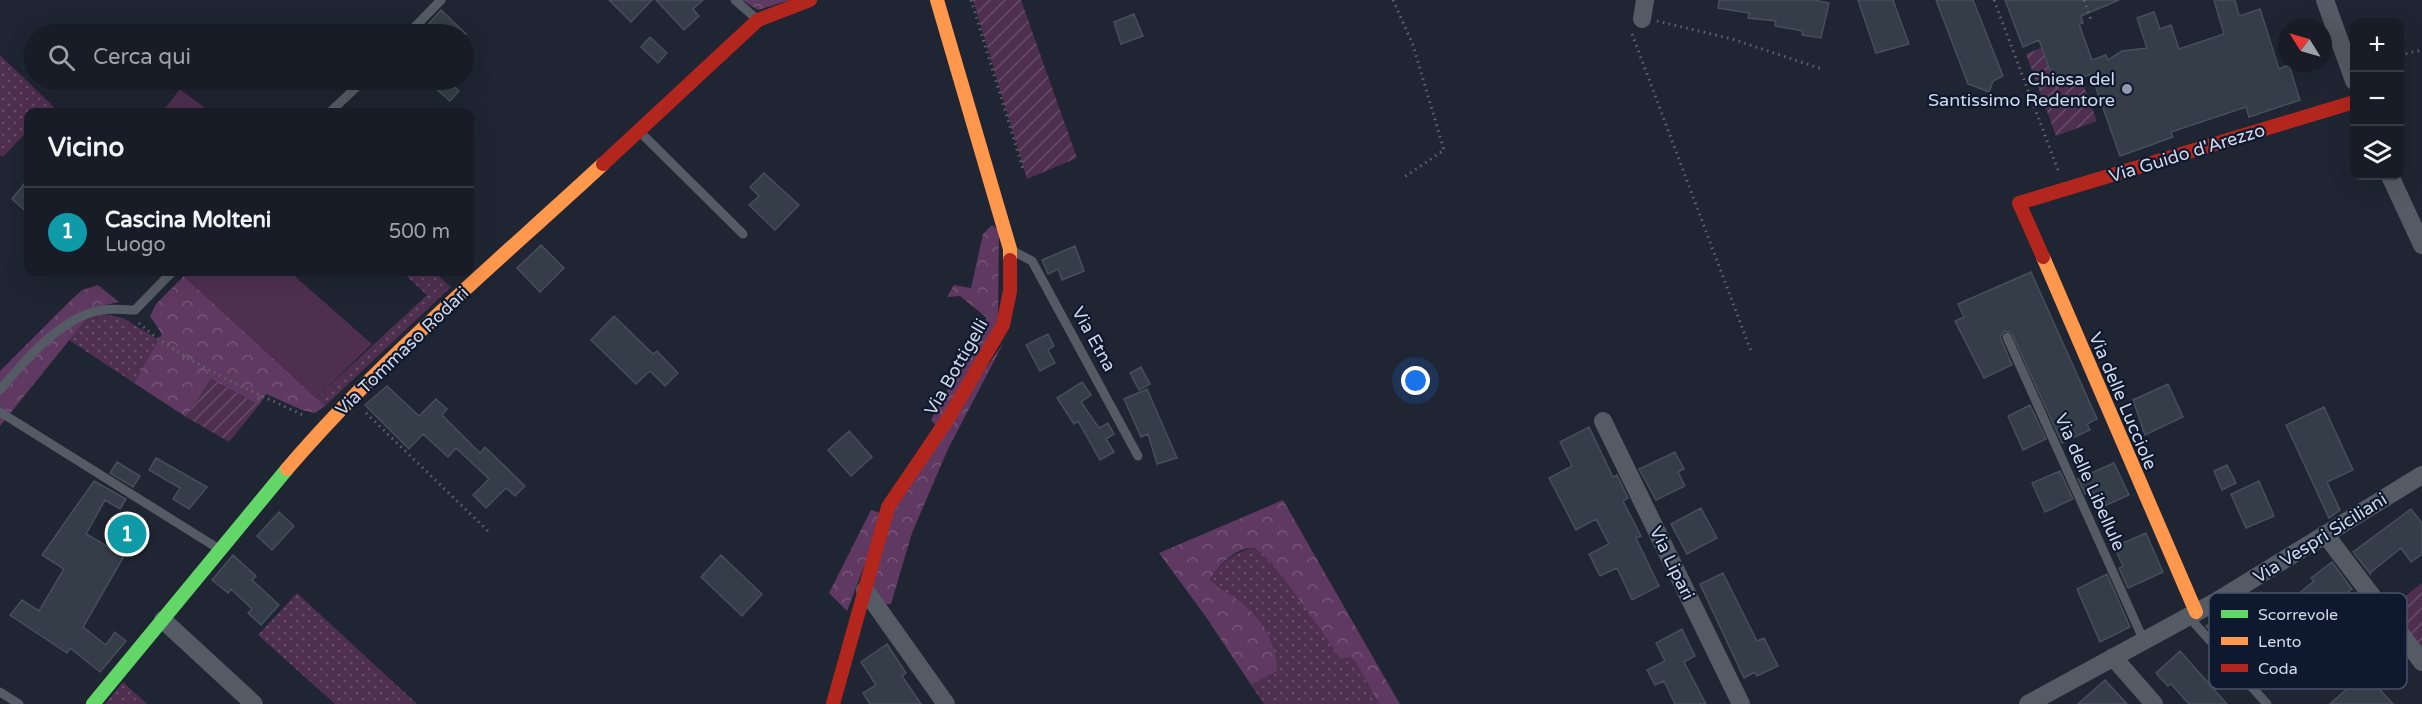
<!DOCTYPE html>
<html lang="it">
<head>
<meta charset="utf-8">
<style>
  :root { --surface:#171c26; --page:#242932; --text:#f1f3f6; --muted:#9ea1a7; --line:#363a43; --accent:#939aa9 }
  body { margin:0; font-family:"Varela Round",sans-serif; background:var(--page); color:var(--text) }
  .controls { position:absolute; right:18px; top:18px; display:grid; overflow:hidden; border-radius:12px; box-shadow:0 6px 24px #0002 }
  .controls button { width:54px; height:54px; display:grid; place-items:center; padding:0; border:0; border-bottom:2px solid var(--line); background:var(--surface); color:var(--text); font:30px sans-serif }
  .compass { position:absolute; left:2278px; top:18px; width:54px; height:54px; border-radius:50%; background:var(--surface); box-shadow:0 6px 24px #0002; rotate:307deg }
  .you { position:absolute; left:1416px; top:381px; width:21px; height:21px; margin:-15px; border:4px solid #fff; border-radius:50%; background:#1a73e8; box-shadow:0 0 0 9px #1a73e833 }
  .badge { display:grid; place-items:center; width:39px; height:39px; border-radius:50%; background:var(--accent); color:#fff; font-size:20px; font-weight:700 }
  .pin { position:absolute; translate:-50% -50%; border:3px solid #fff; box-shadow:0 2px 6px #0006 }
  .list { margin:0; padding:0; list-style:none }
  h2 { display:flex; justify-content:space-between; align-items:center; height:78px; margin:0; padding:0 24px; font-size:26px }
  h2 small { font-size:20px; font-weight:400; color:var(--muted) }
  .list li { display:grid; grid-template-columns:39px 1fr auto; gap:18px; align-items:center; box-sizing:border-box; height:90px; padding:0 24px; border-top:2px solid var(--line) }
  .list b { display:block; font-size:22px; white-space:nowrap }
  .list p { margin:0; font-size:20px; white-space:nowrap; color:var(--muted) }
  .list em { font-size:20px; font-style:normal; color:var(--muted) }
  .icon { flex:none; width:33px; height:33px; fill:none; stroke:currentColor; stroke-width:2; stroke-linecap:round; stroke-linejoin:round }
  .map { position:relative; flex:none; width:2422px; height:704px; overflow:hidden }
  .search { position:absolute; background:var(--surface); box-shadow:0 6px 24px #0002; left:24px; top:24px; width:450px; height:66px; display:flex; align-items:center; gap:15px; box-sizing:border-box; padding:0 21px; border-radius:33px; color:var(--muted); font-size:22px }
  .panel { position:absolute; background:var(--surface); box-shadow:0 6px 24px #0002; left:24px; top:108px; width:450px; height:168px; border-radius:12px }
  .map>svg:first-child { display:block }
  .grass { fill:url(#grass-dots) }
  .forest { fill:url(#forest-crowns) }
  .garden { fill:url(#garden-furrows) }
  .pitch { fill:#4f2f50 }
  .building { fill:#353e48; stroke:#464f59; stroke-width:1.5 }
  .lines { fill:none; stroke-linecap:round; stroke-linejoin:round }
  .path { stroke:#5f636c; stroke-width:3; stroke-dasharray:1.5 4.5; stroke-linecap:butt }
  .lane { stroke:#555b64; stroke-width:9 }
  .street { stroke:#555b64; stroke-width:18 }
  .fast { stroke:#63d668; stroke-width:14 }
  .slow { stroke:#ff974d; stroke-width:14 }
  .jam { stroke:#b3261e; stroke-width:14 }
  .poi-dot { fill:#939aa9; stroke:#0e192f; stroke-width:2 }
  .labels { text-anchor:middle; stroke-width:4.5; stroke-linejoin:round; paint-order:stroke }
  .poi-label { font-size:18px; fill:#d1d9e9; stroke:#0e192f; text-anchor:end }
  .street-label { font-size:18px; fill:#d1d9e9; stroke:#0e192f }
  .key { fill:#0e192f; stroke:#485367; stroke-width:1.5 }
  .key-label { font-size:16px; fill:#d1d9e9 }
</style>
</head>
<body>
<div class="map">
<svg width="2422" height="704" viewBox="0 0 2422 704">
  <defs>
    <pattern id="grass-dots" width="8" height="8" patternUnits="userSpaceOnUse" patternTransform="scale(1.5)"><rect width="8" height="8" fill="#4f2f50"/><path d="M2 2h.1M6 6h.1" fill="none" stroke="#674d69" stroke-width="1.8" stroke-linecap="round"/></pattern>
    <pattern id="forest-crowns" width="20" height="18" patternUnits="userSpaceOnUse" patternTransform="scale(1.5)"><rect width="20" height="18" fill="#5f3961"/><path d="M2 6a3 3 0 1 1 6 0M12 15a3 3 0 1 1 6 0" fill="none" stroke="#755578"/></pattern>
    <pattern id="garden-furrows" width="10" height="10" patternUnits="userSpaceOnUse" patternTransform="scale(1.5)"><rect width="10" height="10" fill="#4f2f50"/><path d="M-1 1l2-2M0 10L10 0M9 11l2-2" fill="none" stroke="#674d69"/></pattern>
  </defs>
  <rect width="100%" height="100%" fill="#1f2532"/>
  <path class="grass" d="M0,55L54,107L48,112H28V131L3,157L0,155Z
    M402,272H434L451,287L325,406L316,398L427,295Z
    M104,314L123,318L159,340L134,383L69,340L86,319Z
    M1253,548L1261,551L1355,661L1379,704H1264L1251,685L1277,671L1232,596L1220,591L1210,579C1221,562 1233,553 1253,548Z
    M297,593L417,704H335L258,635Z
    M123,682L147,704H105Z"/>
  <path class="forest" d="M742,0H790L758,10Z
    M992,225L999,230L998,323L936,426L931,420L987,318L960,296L947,297L954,285L971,288L983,234Z
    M184,276L325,406L315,413L302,410L266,394L259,405L211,379L186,417L134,383L162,334L150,316L156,304Z
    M98,285L119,302L96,307L0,426V371L71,300L82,290Z
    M1004,342L948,449L912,533L891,604L878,605L866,589L890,507Z
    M1283,500L1397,699L1400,704H1379L1355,661L1350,657L1340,658C1328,641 1268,550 1254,548C1235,547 1219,565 1210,579C1218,589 1223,590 1232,596C1257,611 1278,642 1277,671L1251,685L1206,617L1159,553Z
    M871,510L884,514L847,611L829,593Z"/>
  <path class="garden" d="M973,0H1021L1077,158L1027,179Z
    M2081,32L2086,42L2045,57L2056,87L2081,78L2097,121L2056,136L2026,54Z
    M211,379L259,405L229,442L186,417Z
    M2422,583V650L2389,609Z"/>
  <path class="pitch" d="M180,89L210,112H162Z
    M187,272H290L372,344L316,398L184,276Z"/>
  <path class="building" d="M609,0H652L631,22Z
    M656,0H703L693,9L699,16L684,30Z
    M1719,0H1814L1829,3L1821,38L1802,35L1803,31L1775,26L1776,21L1748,18L1749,13L1718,8Z
    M1858,0H1893L1909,44L1876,53Z
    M1936,0H1973L2003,76L1993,81L1989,92L1968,84Z
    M2005,0H2119L2081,16L2083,23L2079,24L2092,60L2106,55L2108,60L2122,51L2147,48L2137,18L2154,12L2160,29L2171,25L2179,49L2224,34L2214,0H2235L2239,16L2260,9L2279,69L2289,65L2300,100L2249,117L2246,107L2171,132L2173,137L2120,156L2091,74L2056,87L2039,40L2023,47Z
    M441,10L466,34H433L425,28Z
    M1134,14L1143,36L1121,44L1114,22Z
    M650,37L667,53L658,63L641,47Z
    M426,80H447L459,91L450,101Z
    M764,173L799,205L775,230L749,205L759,196L750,187Z
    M28,179V213L12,199Z
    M541,245L564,268L540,292L517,268Z
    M1075,246L1084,271L1062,280L1058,269L1048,274L1042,260Z
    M2031,272L2097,419L2087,424L2090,430L2062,443L2011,332L2004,331L2000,337L2012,365L1984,378L1955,321L1964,317L1958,304Z
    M614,316L653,354L657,351L678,373L665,386L650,371L636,384L591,340Z
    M1048,334L1054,346L1048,350L1055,363L1040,371L1026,345Z
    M1141,367L1150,384L1139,390L1130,373Z
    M1082,382L1091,395L1081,402L1099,428L1108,423L1114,434L1106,439L1114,452L1100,460L1078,421L1074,424L1057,398Z
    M2168,384L2183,417L2145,435L2133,400Z
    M387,386L419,416L436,399L447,409L442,415L480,453L485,447L525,486L515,496L506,488L486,508L473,495L489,479L456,448L448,457L423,434L409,449L365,405Z
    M1147,389L1177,458L1157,464L1148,434L1141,437L1124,399Z
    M2030,405L2046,439L2023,450L2008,416Z
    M2324,407L2353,470L2327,482L2340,510L2329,518L2286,425Z
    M1589,427L1613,477L1617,475L1628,498L1623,501L1641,536L1636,538L1659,586L1632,600L1617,568L1600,576L1589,554L1609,544L1596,519L1576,530L1549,478L1572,466L1560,442Z
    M849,431L872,457L851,476L828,450Z
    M1675,452L1684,469L1678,472L1685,486L1656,500L1639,469Z
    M156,458L207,487L189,509L173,499L180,488L149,470Z
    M117,462L140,476L133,487L110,473Z
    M2114,463L2129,495L2100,508L2092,490L2085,494L2078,479Z
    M2227,465L2236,483L2222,490L2214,471Z
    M2060,471L2073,499L2045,512L2032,483Z
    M94,481L126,499L120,509L105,500L86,534L124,556L83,627L106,645L115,632L126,641L100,672L70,648L67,653L10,615L22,600L39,611L64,569L42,555Z
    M2259,481L2274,516L2246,528L2231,494Z
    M1701,508L1717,538L1687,554L1671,524Z
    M2411,509L2422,523V554L2411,562L2401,548L2370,573L2371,575L2353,552Z
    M279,512L294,526L272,550L257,536Z
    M2146,533L2163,572L2128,588L2119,568L2123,566L2114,547Z
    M233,555L256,576L252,580L279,605L261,625L248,613L252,609L231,589L228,593L212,580Z
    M721,555L762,594L742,616L701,577Z
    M2332,562L2352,589L2345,594L2364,621L2371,614L2393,642L2384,650L2395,662L2381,675L2346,638L2352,632L2332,605L2296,633L2315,656L2286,681L2271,664L2282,654L2257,626L2227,650L2206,626L2261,592L2276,612L2314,581L2311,578Z
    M1723,573L1757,641L1764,638L1778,666L1757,676L1755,672L1744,678L1700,584Z
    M2107,574L2130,627L2100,642L2077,589Z
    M1682,629L1695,656L1684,662L1706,704H1675L1664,681L1655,685L1647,670L1665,661L1656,643Z
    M887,644L906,673L902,676L921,704H870L863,693L876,685L861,662Z
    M2180,651L2227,704H2189L2171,684L2168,686L2156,673Z
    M2365,673L2393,704H2330Z
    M2105,680L2127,704H2078Z"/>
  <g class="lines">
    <path class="path" d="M971,0L1024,172
      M1393,0L1413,45L1444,150L1403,178
      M1994,0L2058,170
      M2084,0L2091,20
      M1657,21L1732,39L1822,69
      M1632,34L1752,354
      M2400,55L2422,50
      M139,323C182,362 252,391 305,416
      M366,413L488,531"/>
    <path class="lane" d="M735,0L758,20
      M408,34L441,0
      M330,112L364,80
      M640,132L743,234
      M1013,251L1032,261L1138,456
      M2007,337L2144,641
      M0,390C24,361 62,316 102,310C112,308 124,310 135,310L172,272
      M0,412L219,549
      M2188,616L2267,704
      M0,692L19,704"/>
    <path class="street" d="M2325,0L2354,81
      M1642,19L1645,0
      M2390,176L2422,245
      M1603,421L1741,704
      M2325,534L2422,662
      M865,590L946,704
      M163,620L254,704
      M2113,657L2154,704
      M2028,704L2217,601L2422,475"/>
    <path class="fast" d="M93,704L287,469"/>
    <path class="slow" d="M937,0L1010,249V260
      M2043,257L2196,612
      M287,469C382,358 496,263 603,164"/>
    <path class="jam" d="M603,164L758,20L810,0
      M2043,257L2019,203L2354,102
      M833,704L888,507L949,417L1003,325L1010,291V260"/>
  </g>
  <circle class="poi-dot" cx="2127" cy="89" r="6"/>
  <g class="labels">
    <g class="poi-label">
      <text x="2115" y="85">Chiesa del<tspan x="2115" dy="21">Santissimo Redentore</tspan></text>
    </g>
    <g class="street-label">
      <text transform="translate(2187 153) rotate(-17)" y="6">Via Guido d'Arezzo</text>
      <text transform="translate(1094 339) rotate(61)" y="6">Via Etna</text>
      <text transform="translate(402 351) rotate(-44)" y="6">Via Tommaso Rodari</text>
      <text transform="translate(956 367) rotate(-60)" y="6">Via Bottigelli</text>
      <text transform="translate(2123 401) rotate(67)" y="6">Via delle Lucciole</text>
      <text transform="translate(2090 482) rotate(66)" y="6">Via delle Libellule</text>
      <text transform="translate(2320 538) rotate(-32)" y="6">Via Vespri Siciliani</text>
      <text transform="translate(1672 563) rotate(64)" y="6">Via Lipari</text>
    </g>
  </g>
  <rect x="2209" y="593" width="198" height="96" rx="9" class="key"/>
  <rect x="2221" y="610" width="27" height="8" fill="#63d668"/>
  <rect x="2221" y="637" width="27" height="8" fill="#ff974d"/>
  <rect x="2221" y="664" width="27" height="8" fill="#b3261e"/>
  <g class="key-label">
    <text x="2258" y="620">Scorrevole</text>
    <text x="2258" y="647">Lento</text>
    <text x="2258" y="674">Coda</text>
  </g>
</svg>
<div class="controls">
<button>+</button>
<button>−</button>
<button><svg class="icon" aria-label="layers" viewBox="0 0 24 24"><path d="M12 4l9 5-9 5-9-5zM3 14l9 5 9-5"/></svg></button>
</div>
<svg class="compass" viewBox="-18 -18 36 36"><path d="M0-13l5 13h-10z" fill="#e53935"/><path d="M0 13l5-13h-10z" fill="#9ea1a7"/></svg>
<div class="you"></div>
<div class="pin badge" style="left:127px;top:534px;background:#0f9aa8">1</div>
<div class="search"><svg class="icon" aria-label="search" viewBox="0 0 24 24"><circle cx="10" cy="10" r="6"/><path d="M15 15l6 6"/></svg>Cerca qui</div>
<section class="panel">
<h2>Vicino<small></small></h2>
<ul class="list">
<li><span class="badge" style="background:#0f9aa8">1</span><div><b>Cascina Molteni</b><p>Luogo</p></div><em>500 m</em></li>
</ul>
</section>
</div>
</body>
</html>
